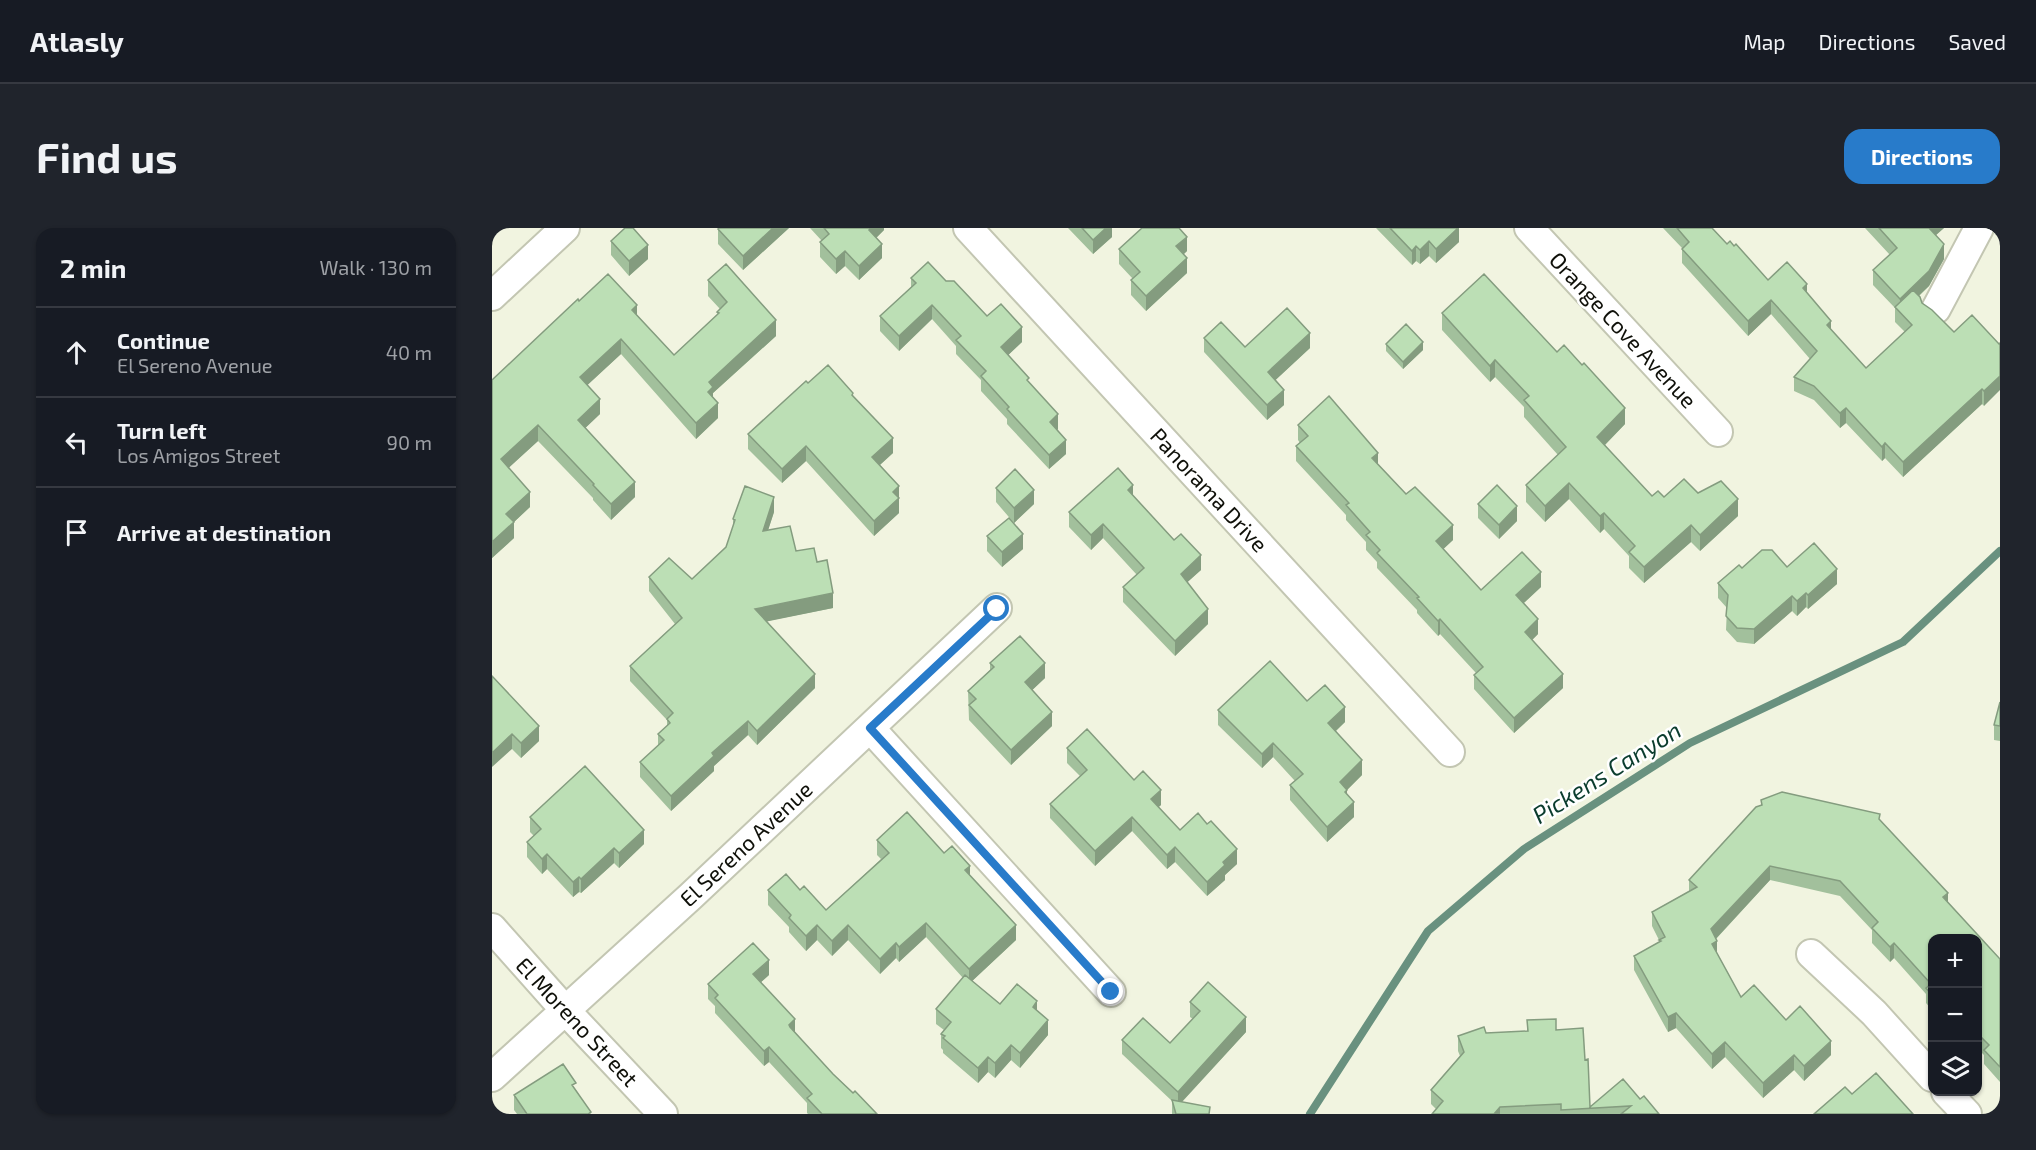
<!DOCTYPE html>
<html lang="en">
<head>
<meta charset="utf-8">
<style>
  :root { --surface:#171b24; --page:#20242c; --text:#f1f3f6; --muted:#9ea1a6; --line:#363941; --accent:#287bca }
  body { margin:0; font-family:"Exo 2",sans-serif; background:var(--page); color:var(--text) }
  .controls { position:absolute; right:18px; bottom:18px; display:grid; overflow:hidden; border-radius:12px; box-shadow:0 2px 4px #0004 }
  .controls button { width:54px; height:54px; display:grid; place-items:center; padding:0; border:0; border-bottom:2px solid var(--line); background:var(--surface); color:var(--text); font:30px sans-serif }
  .stop { position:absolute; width:18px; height:18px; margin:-14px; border:4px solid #287bca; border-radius:50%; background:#fff }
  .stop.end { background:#287bca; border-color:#fff; box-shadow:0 2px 6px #0008 }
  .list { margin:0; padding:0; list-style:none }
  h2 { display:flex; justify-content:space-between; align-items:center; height:78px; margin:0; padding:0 24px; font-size:26px }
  h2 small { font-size:20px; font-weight:400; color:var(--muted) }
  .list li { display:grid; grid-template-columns:39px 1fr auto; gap:18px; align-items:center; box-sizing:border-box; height:90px; padding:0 24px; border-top:2px solid var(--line) }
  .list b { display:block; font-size:22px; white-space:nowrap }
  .list p { margin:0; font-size:20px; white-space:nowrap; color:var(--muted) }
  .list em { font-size:20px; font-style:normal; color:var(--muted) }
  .icon { flex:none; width:33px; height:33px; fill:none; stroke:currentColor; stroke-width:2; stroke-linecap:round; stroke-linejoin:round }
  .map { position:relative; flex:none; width:1508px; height:886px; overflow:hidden; border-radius:18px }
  header { display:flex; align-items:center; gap:36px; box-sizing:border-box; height:84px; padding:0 30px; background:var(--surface); border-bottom:2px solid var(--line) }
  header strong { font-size:28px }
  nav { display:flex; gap:33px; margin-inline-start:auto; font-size:21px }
  .intro { display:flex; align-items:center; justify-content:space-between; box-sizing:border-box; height:144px; padding:0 36px }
  h1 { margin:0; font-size:42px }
  .button { padding:15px 27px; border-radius:18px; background:var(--accent); color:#fff; font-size:21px; font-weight:700 }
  main { display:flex; gap:36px; padding:0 36px }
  aside { flex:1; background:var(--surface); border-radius:18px; box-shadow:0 2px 4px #0004 }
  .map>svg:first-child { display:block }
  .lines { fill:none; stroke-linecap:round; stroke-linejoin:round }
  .stream { stroke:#69917f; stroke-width:8 }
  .minor-casing { stroke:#c3c6b2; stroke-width:32 }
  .minor { stroke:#fff; stroke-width:28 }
  .wall { fill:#a2c09c }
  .shaded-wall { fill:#849c7f }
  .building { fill:#bcdfb5; stroke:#849c7f; stroke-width:1.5 }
  .route { stroke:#287bca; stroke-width:8 }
  .labels { text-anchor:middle; stroke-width:5; stroke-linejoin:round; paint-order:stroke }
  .street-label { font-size:22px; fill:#0f1009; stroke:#fff }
  .water-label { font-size:24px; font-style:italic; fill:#0a3c2d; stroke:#fff }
</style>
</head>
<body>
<header>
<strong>Atlasly</strong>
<nav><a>Map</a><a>Directions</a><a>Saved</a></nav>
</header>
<div class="intro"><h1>Find us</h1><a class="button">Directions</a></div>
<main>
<aside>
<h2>2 min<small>Walk · 130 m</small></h2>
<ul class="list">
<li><svg class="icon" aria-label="ahead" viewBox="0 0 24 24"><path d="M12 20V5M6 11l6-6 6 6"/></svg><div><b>Continue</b><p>El Sereno Avenue</p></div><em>40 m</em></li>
<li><svg class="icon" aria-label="left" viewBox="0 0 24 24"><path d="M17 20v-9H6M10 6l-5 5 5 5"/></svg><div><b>Turn left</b><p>Los Amigos Street</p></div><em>90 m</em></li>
<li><svg class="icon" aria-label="arrive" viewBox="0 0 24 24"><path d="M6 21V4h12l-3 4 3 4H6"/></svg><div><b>Arrive at destination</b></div></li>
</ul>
</aside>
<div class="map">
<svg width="1508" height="886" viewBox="0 0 1508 886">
  <rect width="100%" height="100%" fill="#f1f4e0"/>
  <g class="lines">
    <path class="stream" d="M818,886L936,703L1032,621L1198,515L1411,414L1508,323"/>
    <defs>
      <path id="minor" d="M476,0L958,524
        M1037,0L1226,204
        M0,68L73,0
        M1444,81L1487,0
        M378,500L619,764
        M0,700L73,782L171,886
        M1319,726L1382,785L1440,849
        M0,849L199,668L505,380
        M1454,864L1475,886"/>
    </defs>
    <use href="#minor" class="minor-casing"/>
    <use href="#minor" class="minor"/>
  </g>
  <path class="wall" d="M227,0H297L251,42L226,16V1Z
    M318,0H392V2L384,10L390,30L367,52L353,38L344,46L328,29V14L330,13Z
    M576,0H620V9L601,26Z
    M884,0H967V14L944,35L937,28L928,36L924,33L920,37Z
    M1171,0H1220L1235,16L1242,18L1276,52L1315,66L1339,102L1374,140L1413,104L1403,94V80L1381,57V42L1398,27L1373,0H1452L1444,7L1452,31L1437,58L1427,68L1430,75L1462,104L1507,116L1492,178L1490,176L1411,249L1393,230L1390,233L1354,195L1348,200L1322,172L1302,163V149L1318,131L1279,86L1256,108L1190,35V20Z
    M119,13L156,31L137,48L119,27Z
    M627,21L695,23L692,26L695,45L654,83L639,67V52L641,51L627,36Z
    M419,50L454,53L495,88L530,114L516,127L537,154L566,201L565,202L574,226L557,241L515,196V191L489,163V152L464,126V118L440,91L407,123L388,103V88L419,59Z
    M216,52L284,108L221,165V169L226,190L204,211L129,126L95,157L108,186L93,200L143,269L119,292L101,272V270L46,213L16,240L38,279L22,294V310L0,330V152L87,73L145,87L182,127L225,87V84L228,81L216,68Z
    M950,85L1065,124L1133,196L1113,217L1160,268L1172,269L1206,265L1246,288L1208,323L1199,314L1152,355L1137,340V328L1112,301L1108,305L1077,271L1053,294L1034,274V257L1066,227L1032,189V179L1003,149L998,154L950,102Z
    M712,110L753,119L818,120L783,152L792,177L775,192L712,124Z
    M894,116L931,122L911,141L894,123Z
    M316,155L361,168L401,225L388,237L407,258V285L382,308L314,233L290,255L256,221V206Z
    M806,197L886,237L914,266L961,312L951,321L989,362L1049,359L1032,375L1046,406L1040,412L1071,460L1022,505L982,461V447L984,445L948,406L946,408L925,385V382L885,340V334L874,322V314L854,292V287L804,233V218L808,215L806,212Z
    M504,260L542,276L522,295L504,274Z
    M641,268L709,342L695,354L716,396L683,428L631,374V359L645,347L611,310L599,322L577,299V284Z
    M986,276L1025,293L1007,311L986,290Z
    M282,284L276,302L304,323L325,334L341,380L275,393L323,460L265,517L256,507L222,538V543L179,583L148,549V534L166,518V506L175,498V492L138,453V438L183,396L157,363V349L200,351L234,319L241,298V291Z
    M495,308L531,321L510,339L495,323Z
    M1295,339L1345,356L1316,381L1314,379L1305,388L1300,383L1262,416L1245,414L1234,402L1235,380L1226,370V355Z
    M498,435L553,450L540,462L560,498L519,537L477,492L476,463L498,442Z
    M0,448L47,513L29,530L20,521Z
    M815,473L853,494L844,503L870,547L855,562V566L862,589L835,614L798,572V557L803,553L781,529L770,540L726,497V482Z
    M1508,474V513L1502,512V497Z
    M575,520L642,552L669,577L666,579L688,602L745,636L733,647V652L715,668L683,634L675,641L640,603L603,638L558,590V576L588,548L575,535Z
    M1269,572L1388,592L1456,675L1508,731V854L1492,836V827L1485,820V711H1440V782L1434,775V766L1402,730L1398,734L1380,715V702L1348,668L1278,652L1224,711L1225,725L1249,769L1294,792L1339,827L1312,853L1302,842L1271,870L1233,829L1220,841L1184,800L1176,804L1142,742V728L1167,714V712L1160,698V684L1197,663V652L1269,577Z
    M38,589L152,616L127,640L122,635L89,665L87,664L81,669L55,641L50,646L35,629V614L42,608L38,604Z
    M385,612L452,625L478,648L524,712L480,753L508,776L545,783L556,807L528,840L519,832L503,850L496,844L486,855L451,825V822L449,820V806L452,802L444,796V781L471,750L434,709L407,734L404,730L388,746L356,712L340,728L325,712L314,723L297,704V699L276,677V662H308L334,682L389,631L385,627Z
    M277,747L269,754L303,805L341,846L385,886H316L315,885V875L277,834L272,838L223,785V778L216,771V756Z
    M698,774L754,804L690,874L718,886H680V873L630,826V812L678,815L701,791L698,789Z
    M1035,792L1064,802L1093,832L1098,879L1148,871L1167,886H940L944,881L939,876V862L968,828L966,823V808L994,805L1035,803Z
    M84,862L99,886H25L22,882V867Z"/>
  <path class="shaded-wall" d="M281,0H297L251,42V28Z
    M379,0H392V2L377,17V2Z
    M614,0H620V9L601,26V12Z
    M966,0H967V14L944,35V21Z
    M1436,0H1452L1436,14Z
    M695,9V23L684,33V18Z
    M937,13V28L928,36V22Z
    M390,16V30L367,52V38Z
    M1452,16V31L1437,58L1408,85V71Z
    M156,17V31L137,48V33Z
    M924,18V33L920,37V23Z
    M353,23V38L344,46V31Z
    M695,30V45L654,83V68Z
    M1315,56V71L1311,60Z
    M1279,72V86L1256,108V93Z
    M145,77V93L140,82Z
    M440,77V91L407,123V108Z
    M284,92V108L221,165V174L216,179L217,154Z
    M1339,93V108L1335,97Z
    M530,99V114L509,134V119Z
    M818,105V120L776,159V144Z
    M129,111V126L88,164V149Z
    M931,114V122L911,141V134Z
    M1003,132V149L998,154V138Z
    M1508,148V162L1492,178V163Z
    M1490,161V176L1411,249V234Z
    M792,162V177L775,192V177Z
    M108,171V186L86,207V192Z
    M226,175V190L204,211V195Z
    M1133,180V196L1105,225V209Z
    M1354,180V195L1348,200V185Z
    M566,186V201L558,209V194Z
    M46,197V213L9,247V231Z
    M401,210V225L380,244V229Z
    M574,212V226L557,241V227Z
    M1393,215V230L1390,233V219Z
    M314,218V233L290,255V241Z
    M886,225V239L880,230Z
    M143,254V269L119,292V276Z
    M1077,255V271L1053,294V278Z
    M641,257V272L636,262Z
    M407,258V285L382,308V293L401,264Z
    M542,262V276L522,295V280Z
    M38,264V279L22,294V310L0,330V314L14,286Z
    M282,269V284L271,318V303Z
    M1246,271V288L1208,323V307Z
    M1025,278V293L1007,311V297Z
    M1112,285V301L1108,305V288Z
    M611,296V310L599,322V307Z
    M961,297V312L944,328V313Z
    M1199,297V314L1152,355V339Z
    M531,306V321L510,339V324Z
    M709,327V342L689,360V346Z
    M1345,341V356L1316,381V367Z
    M1049,344V359L1024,382V367Z
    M341,365V380L263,396V381Z
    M1314,365V379L1305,388V373Z
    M1300,368V383L1262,416V401Z
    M716,381V396L683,428V413Z
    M948,391V406L946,408V393Z
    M1046,391V406L1033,419V404Z
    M553,435V450L533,469V454Z
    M323,446V460L265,517V503Z
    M1071,446V460L1022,505V490Z
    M853,479V494L836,510V495Z
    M560,484V498L519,537V522Z
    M256,493V507L222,538V543L179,583V568L220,525Z
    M47,498V513L29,530V515Z
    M20,506V521L0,539V525Z
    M781,515V529L770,540V526Z
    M870,532V547L853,564L855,562V577L848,554Z
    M669,562V577L659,586V571Z
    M862,574V589L835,614V599Z
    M640,589V603L603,638V623Z
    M152,602V616L127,640V625Z
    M683,619V634L675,641V627Z
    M122,620V635L89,665V651Z
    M745,621V636L733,647V652L715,668V654L731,634Z
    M55,626V641L50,646V631Z
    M478,638V652L473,642Z
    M1278,638V652L1219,716V701Z
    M87,649V664L81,669V654Z
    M1456,665V679L1451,669Z
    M434,695V709L407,734V719Z
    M325,697V712L314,723V708Z
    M356,697V712L340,728V713Z
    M524,697V712L477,756V741Z
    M1225,713V728L1220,716Z
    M404,715V730L388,746V731Z
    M1402,715V730L1398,734V719Z
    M277,732V747L261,761V746Z
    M545,773V787L541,779Z
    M1184,785V800L1176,804V789Z
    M754,789V804L686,878V864Z
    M303,791V805L297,811V797Z
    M556,792V807L528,840V825Z
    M1339,813V827L1312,853V838Z
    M1233,814V829L1220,841V826Z
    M519,817V832L503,850V835Z
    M277,819V834L272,838V823Z
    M1302,827V842L1271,870V855Z
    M496,829V844L486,855V840Z
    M1008,879V886H1002Z"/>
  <path class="building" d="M133,0H141L156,17L137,33L119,13Z
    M227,0H281L251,28L226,1Z
    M332,0H379L377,2L390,16L367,38L353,23L344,31L328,14L337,6Z
    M590,0H614L601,12Z
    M650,0H687L695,9L684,18L695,30L654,68L639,52L648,44L627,21Z
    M898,0H966L944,21L937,13L928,22L924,18L920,23Z
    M1185,0H1220L1235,16L1238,13L1242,18L1244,16L1276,52L1295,34L1315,56L1311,60L1339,93L1335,97L1374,140L1420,97L1403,79L1421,62L1428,69L1430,75L1440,82L1462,104L1480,87L1507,116L1508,115V148L1492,163L1490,161L1411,234L1393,215L1390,219L1354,180L1348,185L1322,158L1302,149L1325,123L1279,72L1256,93L1190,21L1197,14Z
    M1387,0H1437L1452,16L1437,43L1408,71L1381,42L1405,20Z
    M436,34L454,53H462L495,88L509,76L530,99L509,119L537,150L535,152L566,186L558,194L574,212L557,227L515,181L517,179L489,148L494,143L464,112L469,108L440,77L407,108L388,88L424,55L419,50Z
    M234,36L284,92L217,154L221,159L216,164L226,175L204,195L129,111L88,149L108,171L86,192L143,254L119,276L101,257L102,256L46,197L9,231L38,264L14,286L22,294L0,314V152L86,71L87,73L116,46L145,77L140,82L182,127L227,85L225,84L235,74L216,52Z
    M992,46L1065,124L1072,117L1090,137L1092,135L1133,180L1105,209L1160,268L1166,263L1172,269L1192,251L1206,265L1229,253L1246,271L1208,307L1199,297L1152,339L1137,324L1143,318L1112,285L1108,288L1077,255L1053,278L1034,257L1074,219L1032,172L1037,168L1003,132L998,138L950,85Z
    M795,80L818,105L776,144L792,162L775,177L712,110L729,94L753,119Z
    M914,96L931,114L911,134L894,116Z
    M336,137L361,165L360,167L401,210L380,229L407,258L401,264L407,270L382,293L314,218L290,241L256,206L314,153L316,155Z
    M837,168L886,225L880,230L914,266L923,259L961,297L944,313L989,362L1030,324L1049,344L1024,367L1046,391L1033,404L1071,446L1022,490L982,447L991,439L948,391L946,393L925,370L927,369L885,325L888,322L874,307L878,304L854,277L857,275L804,218L816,208L806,197Z
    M626,240L641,257L636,262L682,312L689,306L709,327L689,346L716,381L683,413L631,359L652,340L611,296L599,307L577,284Z
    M523,241L542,262L522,280L504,260Z
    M1005,257L1025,278L1007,297L986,276Z
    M253,258L282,269L271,303L298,298L304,323L322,320L325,334L335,332L341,365L263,381L323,446L265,503L256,493L220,525L222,528L179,568L148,534L172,512L166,506L178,495L175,491L181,485L138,438L190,390L157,349L177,330L200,351L234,319L243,292L241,291Z
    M517,290L531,306L510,324L495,308Z
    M1322,315L1345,341L1316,367L1314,365L1305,373L1300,368L1262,401L1245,400L1234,388L1236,367L1226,355L1247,337L1250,340L1270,322H1280L1295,339Z
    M528,408L553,435L533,454L560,484L519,522L477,477L484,471L476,463L502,439L498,435Z
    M778,433L815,473L833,457L853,479L836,495L870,532L848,554L855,562L853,564L862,574L835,599L798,557L811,546L781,515L770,526L726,482Z
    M0,448L47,498L29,515L20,506L0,525Z
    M1508,474V498L1502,497Z
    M595,501L642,552L651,543L669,562L659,571L688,602L706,585L715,596L719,593L745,621L731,634L733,637L715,654L683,619L675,627L640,589L603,623L558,576L595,542L575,520Z
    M93,538L152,602L127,625L122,620L89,651L87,649L81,654L55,626L50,631L35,614L49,601L38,589Z
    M1290,564L1388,586L1387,591L1456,665L1451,669L1508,731V839L1492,822L1497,817L1485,805V711H1440V767L1434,760L1439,756L1402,715L1398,719L1380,700L1386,694L1348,653L1278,638L1219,701L1225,713L1220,716L1249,769L1262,757L1294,792L1308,778L1339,813L1312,838L1302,827L1271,855L1233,814L1220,826L1184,785L1176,789L1142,728L1169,713L1167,712L1173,709L1160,684L1205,659L1197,652L1264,579L1270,577L1269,572Z
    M415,584L452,625L460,618L478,638L473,642L524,697L477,741L434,695L407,719L404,715L388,731L356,697L340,713L325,697L314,708L297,690L299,687L276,662L294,646L308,662L312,658L334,682L397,625L385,612Z
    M261,715L277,732L261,746L303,791L297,797L298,799L341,846L361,865L363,863L385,886H330L315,870L320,866L277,819L272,823L223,770L226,767L216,756Z
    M473,747L508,776L525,756L545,773L541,779L556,792L528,825L519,817L503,835L496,829L486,840L451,810L453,808L449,806L459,794L444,781Z
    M716,754L754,789L686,864L630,812L651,790L678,815L708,783L698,774Z
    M1064,791V802L1091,800L1093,832L1096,831L1098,879L1131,851L1148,871L1152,868L1167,886H1129L1139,878L1069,882V876L1008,879L1002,886H940L951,873L939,862L972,824L966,808L992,799L994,805L1036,803L1035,792Z
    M71,836L84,855L80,857L99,884L96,886H35L22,867Z
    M1384,845L1421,886H1322L1353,859L1360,866Z
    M680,872L718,879L717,886H684Z"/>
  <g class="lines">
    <path class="route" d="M505,381L378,500L619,764"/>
  </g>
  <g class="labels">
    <g class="street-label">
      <text transform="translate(1131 102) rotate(47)" y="8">Orange Cove Avenue</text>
      <text transform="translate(717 262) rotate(47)" y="8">Panorama Drive</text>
      <text transform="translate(254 616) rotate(-43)" y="8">El Sereno Avenue</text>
      <text transform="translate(85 794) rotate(47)" y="8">El Moreno Street</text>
    </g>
    <g class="water-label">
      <text transform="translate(1115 545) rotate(-32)" y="8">Pickens Canyon</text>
    </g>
  </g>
</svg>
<div class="controls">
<button>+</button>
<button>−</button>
<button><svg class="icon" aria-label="layers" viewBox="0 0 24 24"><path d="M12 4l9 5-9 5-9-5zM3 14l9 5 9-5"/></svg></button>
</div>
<div class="stop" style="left:505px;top:381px"></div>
<div class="stop end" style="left:619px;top:764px"></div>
</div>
</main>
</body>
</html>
